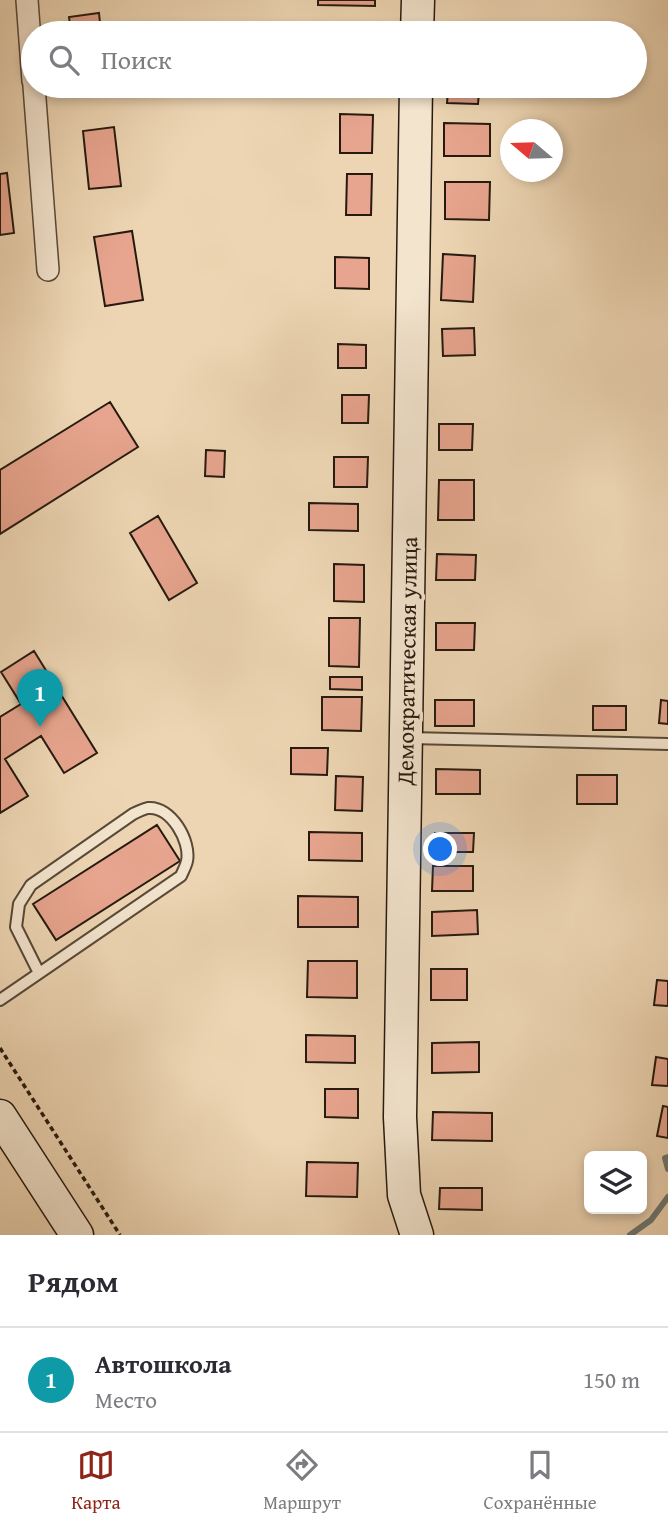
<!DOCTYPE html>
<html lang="ru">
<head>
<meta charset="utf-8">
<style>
  :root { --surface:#fff; --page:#f7f7f7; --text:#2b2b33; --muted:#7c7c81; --line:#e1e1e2; --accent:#8f2418 }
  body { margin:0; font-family:"Gentium Book Plus",serif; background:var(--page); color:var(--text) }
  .controls { position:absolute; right:21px; bottom:21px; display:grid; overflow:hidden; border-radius:10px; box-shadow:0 4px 10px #0003 }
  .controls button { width:63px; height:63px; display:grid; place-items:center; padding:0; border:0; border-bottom:2px solid var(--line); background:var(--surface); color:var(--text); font:35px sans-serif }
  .compass { position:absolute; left:500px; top:119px; width:63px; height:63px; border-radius:50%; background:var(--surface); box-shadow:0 4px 10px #0003; rotate:289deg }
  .you { position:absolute; left:441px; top:850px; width:24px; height:24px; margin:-18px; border:5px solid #fff; border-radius:50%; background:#1a73e8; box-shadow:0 0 0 10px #1a73e833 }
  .badge { display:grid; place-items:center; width:46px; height:46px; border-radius:50%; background:var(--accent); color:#fff; font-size:23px; font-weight:700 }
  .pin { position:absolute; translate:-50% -58px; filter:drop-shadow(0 2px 4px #0008) }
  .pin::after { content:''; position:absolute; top:37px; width:24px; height:21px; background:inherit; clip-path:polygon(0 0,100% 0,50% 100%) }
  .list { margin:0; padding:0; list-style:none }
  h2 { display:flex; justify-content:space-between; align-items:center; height:91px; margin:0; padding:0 28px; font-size:30px }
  h2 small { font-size:23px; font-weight:400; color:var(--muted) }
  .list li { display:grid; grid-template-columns:46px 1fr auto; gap:21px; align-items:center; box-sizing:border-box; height:105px; padding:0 28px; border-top:2px solid var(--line) }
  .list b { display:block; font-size:26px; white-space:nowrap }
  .list p { margin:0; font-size:23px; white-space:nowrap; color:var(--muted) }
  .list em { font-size:23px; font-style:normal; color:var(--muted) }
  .icon { flex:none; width:38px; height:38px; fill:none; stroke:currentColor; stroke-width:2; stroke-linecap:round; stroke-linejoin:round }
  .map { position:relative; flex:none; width:668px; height:1235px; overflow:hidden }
  .search { position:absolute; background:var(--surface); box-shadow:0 4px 10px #0003; left:21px; right:21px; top:21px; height:77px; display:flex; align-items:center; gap:18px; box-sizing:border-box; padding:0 24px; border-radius:38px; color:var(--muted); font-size:26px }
  .sheet { height:196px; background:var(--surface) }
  nav { display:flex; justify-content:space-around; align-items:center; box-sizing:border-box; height:98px; border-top:2px solid var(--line); background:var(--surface); font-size:19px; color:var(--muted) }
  nav a { display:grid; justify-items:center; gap:4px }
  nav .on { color:var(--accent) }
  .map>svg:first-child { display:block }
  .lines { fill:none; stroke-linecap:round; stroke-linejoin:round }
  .stream { stroke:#6e7874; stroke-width:6 }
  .building { fill:#e7a48e; stroke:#261a0f; stroke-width:2 }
  .lane-casing { stroke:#584938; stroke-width:14 }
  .street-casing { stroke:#584938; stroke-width:24 }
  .secondary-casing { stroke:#261a0f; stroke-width:35 }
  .path { stroke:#261a0f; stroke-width:3.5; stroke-dasharray:5 3.5; stroke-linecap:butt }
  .lane { stroke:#f3e4ce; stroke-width:10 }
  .street { stroke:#f3e4ce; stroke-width:21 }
  .secondary { stroke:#f3e4ce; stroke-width:32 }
  .labels { text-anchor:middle; stroke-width:7; stroke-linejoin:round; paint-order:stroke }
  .street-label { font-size:23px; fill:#261a0f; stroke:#f3e4ce }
</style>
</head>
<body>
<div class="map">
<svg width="668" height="1235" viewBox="0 0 668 1235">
  <rect width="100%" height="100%" fill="#edd5b3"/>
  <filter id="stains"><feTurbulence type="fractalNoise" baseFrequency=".00286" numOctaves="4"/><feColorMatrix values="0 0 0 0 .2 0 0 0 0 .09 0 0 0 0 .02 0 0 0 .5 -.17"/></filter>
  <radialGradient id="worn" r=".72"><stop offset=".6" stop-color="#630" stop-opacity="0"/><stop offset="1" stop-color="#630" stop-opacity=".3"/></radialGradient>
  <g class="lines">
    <path class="stream" d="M668,1157L665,1158L668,1169
      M630,1235L651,1220L668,1197"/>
  </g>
  <path class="building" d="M318,0H375V6L318,5Z
    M99,13L101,33H71L69,17Z
    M448,91L479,92L478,104L447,103Z
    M340,114L373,115L372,153H340Z
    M444,123L490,124V156H444Z
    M114,127L121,186L89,189L83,131Z
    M7,173L14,233L0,235V174Z
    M347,174H372L371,215H346Z
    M445,182H490L489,220L445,219Z
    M132,231L143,300L105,306L94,237Z
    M443,254L475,256L473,302L441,300Z
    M335,257L369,258V289L335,288Z
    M474,328L475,355L443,356L442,329Z
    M338,344L366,345V368H338Z
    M342,395H369L368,423H342Z
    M110,402L138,447L0,534V470Z
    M439,424H473L472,450H439Z
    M206,450L225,451L224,477L205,476Z
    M334,457H368L367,487H334Z
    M439,480H474V520H438Z
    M309,503L358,504V531L309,530Z
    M158,516L197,583L169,600L130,533Z
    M437,554L476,555L475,580H436Z
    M334,564L364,565V602L334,601Z
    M329,618H360L359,667L329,666Z
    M436,623H475L474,650H436Z
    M34,651L97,753L64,773L41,736L5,759L28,796L0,813V717L21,704L1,672Z
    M330,677H362V690L330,689Z
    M322,697H362L361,731L322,730Z
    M435,700H474V726H435Z
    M661,700L668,701V724L659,723Z
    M593,706H626V730H593Z
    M291,748H328L327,775L291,774Z
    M436,769L480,770V794H436Z
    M577,775H617V804H577Z
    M336,776L363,777L362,811L335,810Z
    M157,825L180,861L56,940L33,904Z
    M309,832L362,833V861L309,860Z
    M435,833H474L473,852H434Z
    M433,866H473V891H432Z
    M298,896L358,897V927H298Z
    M477,910L478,934L432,936V912Z
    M308,961H357V998L307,997Z
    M431,969H467V1000H431Z
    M657,980L668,981V1006L654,1005Z
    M306,1035L355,1036V1063L306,1062Z
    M479,1042V1072L432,1073V1043Z
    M656,1057L668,1059V1086L652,1085Z
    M325,1089H358V1118L325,1117Z
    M663,1106L668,1107V1138L657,1136Z
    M433,1112L492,1113V1141L432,1140Z
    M307,1162L358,1163L357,1197L306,1196Z
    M440,1188H482V1210L439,1209Z"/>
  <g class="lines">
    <defs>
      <path id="lane" d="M409,738L668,744
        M0,1000L181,876C183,871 186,866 187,861C191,841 171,806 148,808C144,809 137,812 133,814L31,885L19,904L16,927L39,973"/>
      <path id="street" d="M27,0L33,81
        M34,86L48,270"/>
      <path id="secondary" d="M417,33L418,0
        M416,86L400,1117L404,1195L417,1235
        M0,1116L77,1235"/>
    </defs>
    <use href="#lane" class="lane-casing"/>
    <use href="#street" class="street-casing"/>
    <use href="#secondary" class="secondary-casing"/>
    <path class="path" d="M0,1048L120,1235"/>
    <use href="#lane" class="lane"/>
    <use href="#street" class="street"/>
    <use href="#secondary" class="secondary"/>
  </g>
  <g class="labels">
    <g class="street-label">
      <text transform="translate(407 661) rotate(-89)" y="8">Демократическая улица</text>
    </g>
  </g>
  <rect width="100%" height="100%" filter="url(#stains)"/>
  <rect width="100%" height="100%" fill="url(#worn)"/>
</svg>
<div class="controls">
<button><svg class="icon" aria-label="layers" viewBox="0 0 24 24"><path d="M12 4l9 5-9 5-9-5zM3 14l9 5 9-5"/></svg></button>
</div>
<svg class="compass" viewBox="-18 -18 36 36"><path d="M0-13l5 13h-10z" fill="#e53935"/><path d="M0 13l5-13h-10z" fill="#7c7c81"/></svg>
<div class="you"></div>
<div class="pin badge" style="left:40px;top:727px;background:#0f9aa8">1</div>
<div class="search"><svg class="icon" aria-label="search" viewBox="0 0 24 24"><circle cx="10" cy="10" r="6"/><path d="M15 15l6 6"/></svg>Поиск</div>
</div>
<section class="sheet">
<h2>Рядом<small></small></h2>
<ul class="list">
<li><span class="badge" style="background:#0f9aa8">1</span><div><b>Автошкола</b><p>Место</p></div><em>150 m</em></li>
</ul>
</section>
<nav>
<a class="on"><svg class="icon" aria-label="map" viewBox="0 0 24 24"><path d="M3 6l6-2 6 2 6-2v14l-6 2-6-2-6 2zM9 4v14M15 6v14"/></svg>Карта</a>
<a><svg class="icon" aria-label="directions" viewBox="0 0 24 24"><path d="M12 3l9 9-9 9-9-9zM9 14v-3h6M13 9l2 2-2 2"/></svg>Маршрут</a>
<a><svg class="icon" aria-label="saved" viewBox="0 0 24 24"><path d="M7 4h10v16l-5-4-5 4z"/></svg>Сохранённые</a>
</nav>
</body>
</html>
